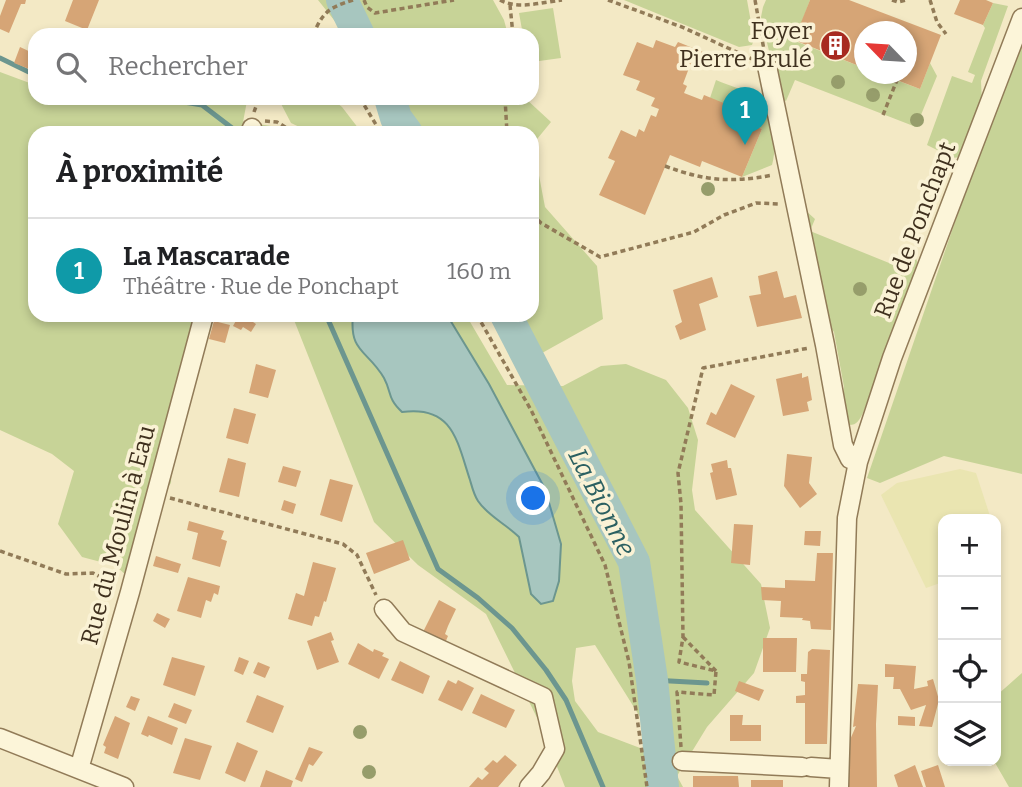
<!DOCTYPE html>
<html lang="fr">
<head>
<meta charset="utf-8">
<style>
  :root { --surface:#fff; --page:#f2f2f2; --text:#202124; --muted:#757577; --line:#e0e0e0; --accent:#a72a20 }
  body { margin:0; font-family:Bitter,serif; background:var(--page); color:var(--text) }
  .controls { position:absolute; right:21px; bottom:21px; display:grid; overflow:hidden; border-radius:14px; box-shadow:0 4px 10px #0003 }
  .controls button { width:63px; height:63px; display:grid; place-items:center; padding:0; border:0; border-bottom:2px solid var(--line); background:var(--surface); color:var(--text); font:35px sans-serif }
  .compass { position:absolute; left:854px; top:21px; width:63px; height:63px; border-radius:50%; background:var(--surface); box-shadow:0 4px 10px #0003; rotate:295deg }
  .you { position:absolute; left:534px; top:499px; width:24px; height:24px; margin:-18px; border:5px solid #fff; border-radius:50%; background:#1a73e8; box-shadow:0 0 0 10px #1a73e833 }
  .badge { display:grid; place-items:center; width:46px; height:46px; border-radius:50%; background:var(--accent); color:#fff; font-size:23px; font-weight:700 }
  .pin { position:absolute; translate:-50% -58px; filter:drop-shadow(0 2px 4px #0008) }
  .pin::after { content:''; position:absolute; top:37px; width:24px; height:21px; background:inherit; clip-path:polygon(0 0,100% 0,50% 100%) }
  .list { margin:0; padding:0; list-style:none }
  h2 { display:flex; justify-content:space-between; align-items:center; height:91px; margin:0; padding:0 28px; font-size:30px }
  h2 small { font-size:23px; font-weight:400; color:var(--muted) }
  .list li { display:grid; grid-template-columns:46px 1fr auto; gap:21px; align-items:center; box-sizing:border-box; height:105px; padding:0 28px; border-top:2px solid var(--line) }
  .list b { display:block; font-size:26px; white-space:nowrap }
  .list p { margin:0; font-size:23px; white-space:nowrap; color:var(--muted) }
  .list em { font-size:23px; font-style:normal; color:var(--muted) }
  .icon { flex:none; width:38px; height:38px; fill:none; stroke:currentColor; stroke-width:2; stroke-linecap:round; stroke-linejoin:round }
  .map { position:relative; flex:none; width:1022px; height:787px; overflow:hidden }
  .search { position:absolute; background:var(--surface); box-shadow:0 4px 10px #0003; left:28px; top:28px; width:511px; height:77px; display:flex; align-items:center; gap:18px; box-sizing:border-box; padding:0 24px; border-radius:21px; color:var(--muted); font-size:26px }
  .panel { position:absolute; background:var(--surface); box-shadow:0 4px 10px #0003; left:28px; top:126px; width:511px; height:196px; border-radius:21px }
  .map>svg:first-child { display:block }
  .farmland { fill:#eae5b1 }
  .green { fill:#c7d397; fill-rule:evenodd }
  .water { fill:#a7c6bf; stroke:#6c968f; stroke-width:2 }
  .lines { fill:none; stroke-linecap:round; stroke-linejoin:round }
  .stream { stroke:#6c968f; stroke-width:5 }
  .river { stroke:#a7c6bf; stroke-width:32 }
  .building { fill:#d6a576 }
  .minor-casing { stroke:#917b58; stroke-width:21 }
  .path { stroke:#917b58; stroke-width:3.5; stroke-dasharray:5 3.5; stroke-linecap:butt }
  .minor { stroke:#fcf5d9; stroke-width:18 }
  .tree { fill:#969d6b }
  .labels { text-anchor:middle; stroke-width:7; stroke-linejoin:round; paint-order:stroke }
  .poi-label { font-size:24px; fill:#3f301e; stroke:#faf2d5; text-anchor:end }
  .street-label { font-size:24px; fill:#3f301e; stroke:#faf2d5 }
  .water-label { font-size:26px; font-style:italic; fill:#2b6061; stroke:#faf2d5 }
</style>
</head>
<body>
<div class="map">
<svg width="1022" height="787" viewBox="0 0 1022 787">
  <rect width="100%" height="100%" fill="#f3e9c5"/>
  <path class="farmland" d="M960,469L976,473L991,519H943V582L926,588L881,495L897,483Z"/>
  <path class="green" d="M318,0H493L504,20L508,35H346Z
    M624,0H747L754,39L752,45L739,47Z
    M766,0H810L795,41L864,68V74H880L920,89L930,63L937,76L916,127L795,80L786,101L780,98L761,17L763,7Z
    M993,3L1008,6L981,81L982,103L960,157L953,158L927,145L952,76L972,83L975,75L968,72L985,28L983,25Z
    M553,8L561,58L532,62V35H523L519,13Z
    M1022,36V474L944,456L880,483L867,478L978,155Z
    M0,72L35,85V98H243L247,101L243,122L278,127L282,133H35V315H199L172,457L171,483L158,501L128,577L116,566L82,557L58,524L74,471L52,454L0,430Z
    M716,80C730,86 746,90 758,97C777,109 777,146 772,165L742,177L762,129L723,113L710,98Z
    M278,98H331L342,107L362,133H312L291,123Z
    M390,98H525L551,122L533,144L545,207L597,266L603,319L517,367L496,315H532V133H411Z
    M805,210L815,219L810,231L899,267L905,253L916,258L918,264L863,413C859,420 857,426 847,425L841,409L844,387L834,332L825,320Z
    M292,315H466L507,385L563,386L601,366L626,364L666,380L688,408L698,440L692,490L695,510L761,584L770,628L754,673L707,727L677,776L683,787H565L541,726L486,614L418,565L374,522ZM595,645L647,728L648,751L598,732L575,701L572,681L576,648Z
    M1022,673V787H1009L994,761L996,696Z"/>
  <path class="water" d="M353,315H447L489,384L545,489L561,544L559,581L553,601L541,604L531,594L519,537C506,524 488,516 478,501C474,495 472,487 470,480C457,441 453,405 402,412C387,398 392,393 384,378C368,350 349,353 353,315Z"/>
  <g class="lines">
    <path class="stream" d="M0,58L35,75
      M160,98L202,105L236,131
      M326,315L438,569L478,598L512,628L546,670L566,700L603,787
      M652,680L707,683"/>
    <path class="river" d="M342,0L359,35
      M390,98L396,118L407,133
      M506,315L634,562L652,680L663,787"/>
  </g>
  <path class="building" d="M6,0H26L25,4H21L9,33L0,29V16Z
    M73,0H99L87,30L65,21Z
    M810,0H849L941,35L920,89L881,74H906V32H864V68L794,40Z
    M960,0H986L993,3L983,25L954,14Z
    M656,40L675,47L678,42L703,52L699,62L692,60L683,84L687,86L684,93L702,100L704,95L726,104L723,113L762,129L742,177L702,161L700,167L670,155L645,215L599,195L615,161L608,158L621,130L636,137L639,129L644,132L651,115L656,117L659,109L651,106L655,98L636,90L640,81L623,75L637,42L653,48Z
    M20,47L35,54L34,71L14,63Z
    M777,271L784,298L796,295L802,318L757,327L749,296L761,294L758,276Z
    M712,277L718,297L699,304L706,330L680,340L675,326L682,322L673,290Z
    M234,315H257L253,322L256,324L251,332L243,327L241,330L233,326L238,317Z
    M214,321L230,325L225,343L209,339Z
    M256,364L276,370L268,398L249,393Z
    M802,373V378L808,376L812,400L807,402L809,411L783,416L776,379Z
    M731,384L755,396L735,438L706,424L711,412L716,415Z
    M234,408L256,414L248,444L226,438Z
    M787,454L812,457L809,483L817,494L800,508L784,486Z
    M228,458L246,463L239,497L219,492Z
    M727,460L728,468H731L737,495L716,500L710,473L713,472L711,464Z
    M283,466L301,471L296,487L278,482Z
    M330,479L353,485L342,522L320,515Z
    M284,500L296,504L293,514L281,510Z
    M189,521L224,531L221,539L227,541L220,567L192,559L198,533L187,530Z
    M734,524L753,525L750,565L731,563Z
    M805,531H821L820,546L804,545Z
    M403,540L410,560L374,574L366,553Z
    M817,553H833L831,630L811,629L810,621L802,620L803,618L780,617L781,601L762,600L761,587L785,588V580L815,581Z
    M156,556L181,564L178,573L153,566Z
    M313,562L336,568L326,602L324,601L319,617L315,616L312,626L288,619L296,593L304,596Z
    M188,577L220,586L218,595L214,593L211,602L206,600L201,618L177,611Z
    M439,600L456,609L448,626L445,634L448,636L445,643L423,632Z
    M157,613L170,619L165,628L153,621Z
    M331,632L334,640L331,641L339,662L317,670L307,641Z
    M763,638H797L796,672H763Z
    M358,643L373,652L374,649L384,653L382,656L389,659L379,679L348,664Z
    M812,649L830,650L827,744H805V703H796V696L805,695V682L801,681V674H807L808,652Z
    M172,657L205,666L195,696L163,685Z
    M239,657L249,661L243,675L234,671Z
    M400,661L430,676L423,694L391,680Z
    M258,662L270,667L265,678L253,673Z
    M885,664L916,666L914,689L928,686L927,681L933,679L939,700L932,727L919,726L926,705L911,710L900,689H893L894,677H885Z
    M448,680L456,684L458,680L474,688L462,711L438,700Z
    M739,681L764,690L759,701L735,691Z
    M858,684L878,685L876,724L877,787H849V742L856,726L853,727Z
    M481,694L515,710L506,728L472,713Z
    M257,695L284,706L273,733L246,722Z
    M131,696L140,699L135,711L126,707Z
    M174,703L192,710L186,724L168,717Z
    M730,715H743L742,725H761V741H730Z
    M115,716L130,723L118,759L104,753L106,747L103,745Z
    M148,716L178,728L172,745L149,735L148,737L141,734Z
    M898,716L915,717V726L898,725Z
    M185,738L212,746L200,780L173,773Z
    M237,742L258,751L245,782L225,773Z
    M309,747L323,752L313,766L309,764L302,782L295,779Z
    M505,755L517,765L498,787H469L478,777L482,780L489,773L484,769L493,760L497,763Z
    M915,765L923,787H898L894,775Z
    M938,765L945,787H926L921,771Z
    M266,770L293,781L291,787H260Z
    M693,776H738L739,787H693Z
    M751,780H783V787H751Z"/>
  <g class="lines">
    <defs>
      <path id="minor" d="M767,66L825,345L843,445L850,459L858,462
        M250,133L252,128
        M384,609L403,632L543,697L555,749L541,773L529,787
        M0,738L124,787
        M682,761L802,767
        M811,767L839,769
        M79,769L130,592L204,315
        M839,787L847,518L858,462L892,358L1022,18"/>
    </defs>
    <use href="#minor" class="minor-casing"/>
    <path class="path" d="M364,0L367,7L375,13L454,0
      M500,0C518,10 543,2 562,0
      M608,0L682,27L752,59
      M755,0L764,50
      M892,0L898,2L906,0
      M930,0L937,22L946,34
      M510,5L513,35
      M315,31L322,35
      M313,35C323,12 328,8 353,0
      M360,98L381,133
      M505,98L507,133
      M254,112L259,98
      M883,115L897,80
      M265,121L277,122L295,133
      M665,166C705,181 731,183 773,175
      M532,214L541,223L600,257L694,232L724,215L756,203L780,204
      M477,315L531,410L605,565L629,662L647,787
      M170,498L343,544L357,555L376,595
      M0,551L66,574L93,573L106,580L111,591
      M683,637L716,671
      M681,747L677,692L714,695L716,671L679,662L683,637L681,504L678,473L703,368L809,348"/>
    <use href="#minor" class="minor"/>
  </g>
  <g class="tree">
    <circle cx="838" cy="82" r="7"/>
    <circle cx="873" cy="95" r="7"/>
    <circle cx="917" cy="120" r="7"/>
    <circle cx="708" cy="189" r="7"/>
    <circle cx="860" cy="289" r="7"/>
    <circle cx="360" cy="732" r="7"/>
    <circle cx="369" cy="772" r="7"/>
  </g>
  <defs>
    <symbol id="building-disc" viewBox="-11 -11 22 22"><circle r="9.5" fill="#a72a20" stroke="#faf2d5"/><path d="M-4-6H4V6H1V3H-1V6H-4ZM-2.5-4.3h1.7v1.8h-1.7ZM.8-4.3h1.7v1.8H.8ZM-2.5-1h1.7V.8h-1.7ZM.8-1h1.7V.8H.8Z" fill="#fff"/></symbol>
  </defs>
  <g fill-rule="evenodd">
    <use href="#building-disc" x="818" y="28" width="35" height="35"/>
  </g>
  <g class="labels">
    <g class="poi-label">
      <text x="812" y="39">Foyer<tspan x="812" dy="28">Pierre Brulé</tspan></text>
    </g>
    <g class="street-label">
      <text transform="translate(915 230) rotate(-69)" y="8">Rue de Ponchapt</text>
      <text transform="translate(118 535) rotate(-75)" y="8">Rue du Moulin à Eau</text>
    </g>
    <g class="water-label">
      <text transform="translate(602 502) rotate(63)" y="9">La Bionne</text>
    </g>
  </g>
</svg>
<div class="controls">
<button>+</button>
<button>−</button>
<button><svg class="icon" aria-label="locate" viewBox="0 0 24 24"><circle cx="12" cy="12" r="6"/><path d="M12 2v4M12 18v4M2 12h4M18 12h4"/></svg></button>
<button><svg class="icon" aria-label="layers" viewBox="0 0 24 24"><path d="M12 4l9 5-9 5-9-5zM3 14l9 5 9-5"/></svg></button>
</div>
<svg class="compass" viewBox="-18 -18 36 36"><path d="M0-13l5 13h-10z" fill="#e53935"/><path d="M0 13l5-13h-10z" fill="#757577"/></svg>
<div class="you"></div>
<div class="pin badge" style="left:745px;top:145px;background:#0f9aa8">1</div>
<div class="search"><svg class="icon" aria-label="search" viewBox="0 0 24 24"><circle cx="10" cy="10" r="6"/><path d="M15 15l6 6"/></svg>Rechercher</div>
<section class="panel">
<h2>À proximité<small></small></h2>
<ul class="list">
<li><span class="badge" style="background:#0f9aa8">1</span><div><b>La Mascarade</b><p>Théâtre · Rue de Ponchapt</p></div><em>160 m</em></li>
</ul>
</section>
</div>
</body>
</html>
